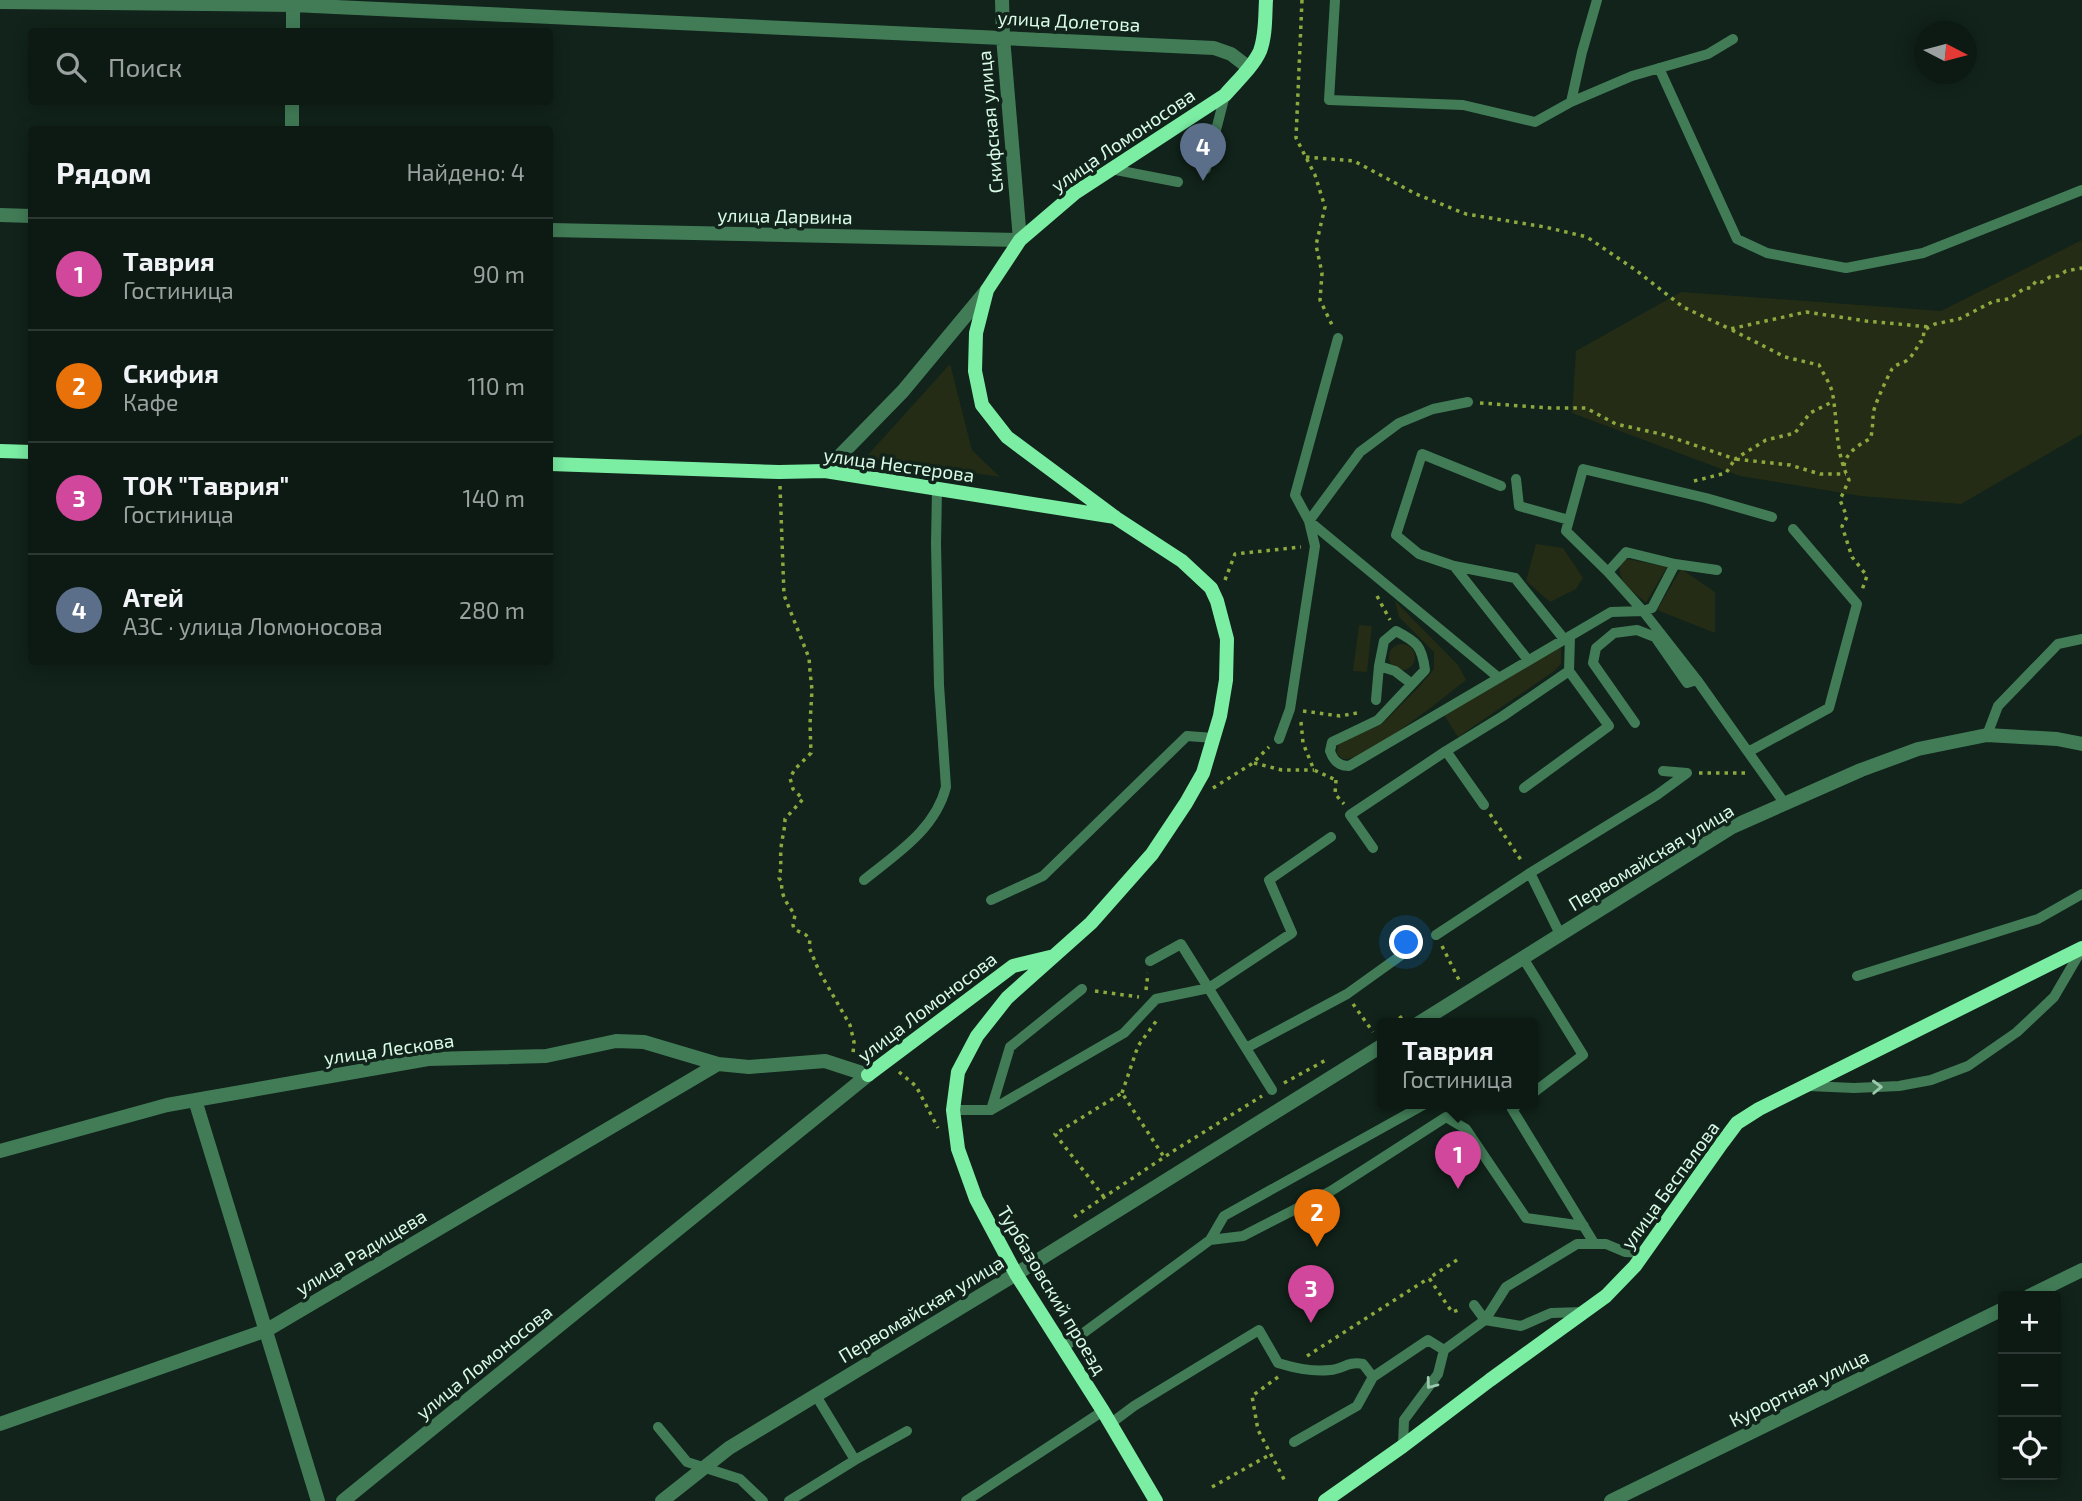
<!DOCTYPE html>
<html lang="ru">
<head>
<meta charset="utf-8">
<style>
  :root { --surface:#0d1a14; --page:#1b2722; --text:#f1f3f6; --muted:#9aa1a0; --line:#2d3834; --accent:#8de21c }
  body { margin:0; font-family:"Exo 2",sans-serif; background:var(--page); color:var(--text) }
  .controls { position:absolute; right:21px; bottom:21px; display:grid; overflow:hidden; border-radius:7px; box-shadow:0 4px 18px #0003 }
  .controls button { width:63px; height:63px; display:grid; place-items:center; padding:0; border:0; border-bottom:2px solid var(--line); background:var(--surface); color:var(--text); font:35px sans-serif }
  .compass { position:absolute; left:1914px; top:21px; width:63px; height:63px; border-radius:50%; background:var(--surface); box-shadow:0 4px 18px #0003; rotate:96deg }
  .you { position:absolute; left:1407px; top:943px; width:24px; height:24px; margin:-18px; border:5px solid #fff; border-radius:50%; background:#1a73e8; box-shadow:0 0 0 10px #1a73e833 }
  .badge { display:grid; place-items:center; width:46px; height:46px; border-radius:50%; background:var(--accent); color:#fff; font-size:23px; font-weight:700 }
  .pin { position:absolute; translate:-50% -58px; filter:drop-shadow(0 2px 4px #0008) }
  .pin::after { content:''; position:absolute; top:37px; width:24px; height:21px; background:inherit; clip-path:polygon(0 0,100% 0,50% 100%) }
  .popup { position:absolute; left:1377px; top:1018px; width:161px; height:91px; box-sizing:border-box; display:grid; place-content:center; border-radius:7px; background:var(--surface); filter:drop-shadow(0 2px 5px #0005); font-size:23px; white-space:nowrap; color:var(--muted) }
  .popup b { font-size:26px; color:var(--text) }
  .popup::after { content:''; position:absolute; left:50%; top:100%; margin-left:-14px; border:14px solid transparent; border-top-color:var(--surface) }
  .list { margin:0; padding:0; list-style:none }
  h2 { display:flex; justify-content:space-between; align-items:center; height:91px; margin:0; padding:0 28px; font-size:30px }
  h2 small { font-size:23px; font-weight:400; color:var(--muted) }
  .list li { display:grid; grid-template-columns:46px 1fr auto; gap:21px; align-items:center; box-sizing:border-box; height:112px; padding:0 28px; border-top:2px solid var(--line) }
  .list b { display:block; font-size:26px; white-space:nowrap }
  .list p { margin:0; font-size:23px; white-space:nowrap; color:var(--muted) }
  .list em { font-size:23px; font-style:normal; color:var(--muted) }
  .icon { flex:none; width:38px; height:38px; fill:none; stroke:currentColor; stroke-width:2; stroke-linecap:round; stroke-linejoin:round }
  .map { position:relative; flex:none; width:2082px; height:1501px; overflow:hidden }
  .search { position:absolute; background:var(--surface); box-shadow:0 4px 18px #0003; left:28px; top:28px; width:525px; height:77px; display:flex; align-items:center; gap:18px; box-sizing:border-box; padding:0 24px; border-radius:7px; color:var(--muted); font-size:26px }
  .panel { position:absolute; background:var(--surface); box-shadow:0 4px 18px #0003; left:28px; top:126px; width:525px; height:539px; border-radius:7px }
  .map>svg:first-child { display:block }
  .green { fill:#252c15 }
  .lines { fill:none; stroke-linecap:round; stroke-linejoin:round }
  .path { stroke:#8ca83e; stroke-width:3.5; stroke-dasharray:3.5 5; stroke-linecap:butt }
  .lane { stroke:#427c57; stroke-width:10 }
  .street { stroke:#427c57; stroke-width:14 }
  .secondary { stroke:#7beea4; stroke-width:14 }
  .oneway { stroke:#9cc8ad }
  .labels { text-anchor:middle; stroke-width:7; stroke-linejoin:round; paint-order:stroke }
  .street-label { font-size:19px; fill:#d8fae7; stroke:#11231a }
</style>
</head>
<body>
<div class="map">
<svg width="2082" height="1501" viewBox="0 0 2082 1501">
  <rect width="100%" height="100%" fill="#11231a"/>
  <path class="green" d="M2082,240V434L1961,504L1861,496L1740,476L1572,413L1576,351L1681,292L1941,311Z
    M950,364L972,450L1000,477L866,457Z
    M1536,544L1563,548L1583,578L1576,589L1550,602L1526,581Z
    M1627,559L1667,567L1646,603C1634,591 1616,582 1620,563Z
    M1681,569L1715,592V633L1657,610Z
    M1395,601L1458,665L1466,680C1447,695 1367,760 1346,759C1341,759 1341,757 1337,754L1338,744L1382,724L1418,688L1434,669V652L1399,617Z
    M1359,625L1372,626L1367,672L1353,671Z
    M1389 657a13 13 0 1 1 26 0a13 13 0 1 1-26 0Z
    M1561,646V664L1554,671L1458,737L1444,715Z"/>
  <g class="lines">
    <path class="path" d="M1302,0L1296,138L1315,175L1325,207L1316,245L1322,273L1320,300L1333,327
      M1306,157L1354,161L1416,194L1466,214L1545,227L1587,237L1637,271L1683,307L1730,329L1806,312L1866,321L1930,327
      M1732,330L1785,357L1819,365C1824,375 1832,386 1833,396C1838,427 1835,451 1849,480L1840,500L1847,517L1842,526L1852,557L1867,576L1862,590
      M1480,403L1550,408H1586L1616,424L1665,435L1735,459L1766,440L1795,433L1810,413L1834,401
      M1844,466C1846,452 1859,445 1871,438C1872,430 1873,423 1873,416C1872,409 1888,376 1892,369C1896,364 1901,364 1906,361C1913,356 1916,349 1920,342L1923,341L1924,330L1935,324L1959,319L1994,301L2009,299L2025,288H2031L2036,281L2042,282L2050,277L2058,276L2066,271L2082,268
      M1694,481L1726,473L1735,459L1790,465L1820,474H1846
      M780,486L784,595L809,658L810,671L812,690L810,724L811,753L795,769L790,778L793,789L803,799L785,819C785,829 782,838 781,848C780,859 782,867 779,878L782,882C780,895 788,905 795,915L793,925L794,929L806,935L810,940L809,947L819,971L850,1025L854,1042L853,1054
      M1225,580L1235,554L1301,547
      M1377,596L1390,620
      M1303,711L1340,716L1357,713
      M1301,722L1303,743L1314,770L1336,780
      M1254,763L1282,770H1314
      M1699,773H1747
      M1336,780L1335,794L1344,804
      M1213,788L1253,763L1269,747
      M1490,814L1523,863
      M1442,946L1459,980
      M1146,990L1148,973
      M1095,991L1139,997
      M1353,1004L1373,1032
      M1392,1023L1406,1014
      M899,1072L916,1086L938,1128
      M1284,1083L1326,1060
      M1122,1093L1138,1046L1157,1020
      M1104,1197L1055,1134L1122,1093L1164,1157
      M1074,1217L1175,1150L1262,1096
      M1457,1260L1429,1278L1452,1312L1462,1309
      M1307,1356L1429,1278
      M1278,1377L1252,1396L1258,1430L1286,1483
      M1212,1487L1271,1454"/>
    <path class="lane" d="M1335,0L1329,100L1463,105L1535,122L1571,102L1582,52L1597,0
      M1659,68L1737,239L1767,253L1846,268L1923,253L2082,190
      M1571,102L1632,76L1708,54L1733,39
      M1111,169L1178,182
      M1206,169L1225,95
      M1468,402L1433,409L1399,423L1360,452L1309,521L1499,678
      M1516,479L1519,506L1569,520
      M1501,486L1422,454L1396,535L1419,554L1454,566L1528,660
      M1675,564L1717,570
      M1454,566L1515,578L1564,639
      M1608,572L1626,552L1675,564L1652,608L1643,611L1608,572L1566,531L1583,469L1706,498L1772,517
      M1412,684L1395,671L1379,666L1384,641L1396,631C1417,642 1422,646 1425,670L1378,720L1332,742L1330,751C1333,760 1338,766 1349,766L1611,612L1643,611L1697,680L1785,804
      M1376,700L1379,666
      M1635,723L1593,663L1596,648L1614,633L1637,630L1655,637L1687,683L1697,680
      M1987,735L1998,706L2058,644L2082,639
      M1279,739L1290,709L1315,546L1309,521L1295,495L1338,338
      M1446,751L1484,805
      M1748,752L1829,708L1857,604L1793,529
      M1524,788L1609,726L1569,671
      M1373,848L1350,815L1446,751L1503,716L1569,671L1570,636
      M864,880C896,854 935,830 946,787L939,685L936,544L937,489
      M991,900L1043,876L1187,736L1214,738
      M1560,934L1530,873L1657,795L1687,773L1663,771
      M1436,935L1530,873
      M1523,958L1583,1055L1533,1093
      M1150,961L1181,944L1272,1090
      M1857,976L2038,919L2082,894
      M1246,1048L1347,994L1407,951
      M1809,1086L1854,1088L1899,1086L1931,1080L1968,1066L2017,1032L2054,997L2082,949
      M1520,1103L1512,1109L1594,1243
      M953,1110H991L1124,1033L1156,999L1209,988L1292,933L1269,880L1331,837
      M991,1110L1010,1047L1082,989
      M1210,1240L1243,1236L1331,1191L1446,1117L1466,1129L1526,1218L1584,1226
      M1474,1305L1485,1320L1506,1287L1577,1244H1606L1625,1252L1644,1253
      M1063,1348L1210,1240L1224,1216L1427,1103
      M815,1394L855,1460
      M1110,1424L1134,1406L1259,1330L1278,1363C1295,1368 1311,1372 1330,1370C1343,1369 1348,1361 1363,1364L1373,1377
      M658,1427L687,1462L740,1479L763,1501
      M1294,1442L1357,1406L1373,1377L1428,1340L1444,1350
      M1403,1446L1404,1420L1438,1374L1444,1350L1485,1320L1521,1326L1551,1313L1584,1312
      M789,1501L855,1460L907,1431
      M966,1501L1103,1411"/>
    <path class="street" d="M0,2L293,5L1214,48L1231,54L1248,67
      M293,32V0
      M292,130V102
      M0,215L32,216
      M550,230L1020,240L1003,37L1002,0
      M825,471L903,391L987,290
      M1419,1023L1732,827L1861,770L1918,749L1987,735L2057,739L2082,744
      M195,1100L318,1501
      M0,1151L167,1105L428,1059L546,1056L616,1041L644,1042L718,1064L749,1067L825,1061L868,1075
      M2029,1296L2082,1270
      M0,1424L267,1330L718,1064
      M343,1501L868,1075
      M662,1501L729,1448L1016,1274L1383,1045
      M1611,1501L2003,1309"/>
    <path class="secondary" d="M0,451L32,452
      M550,464L779,472L825,471L1115,517
      M868,1075L1013,966L1050,957
      M1156,1501L1103,1411L1016,1274L976,1199L958,1149L953,1110L958,1072L977,1036L1007,998L1091,923L1152,854L1186,803L1203,773L1220,716L1226,680L1227,639L1217,601L1211,588L1182,561L1116,518L1007,437L982,405L975,371L976,333L987,290L1020,240L1075,193L1225,95C1236,82 1253,67 1260,51C1266,35 1265,16 1266,0
      M1325,1501L1403,1446L1490,1380L1606,1296L1635,1266L1722,1143L1737,1123L1759,1109L2082,948"/>
  </g>
  <defs><path id="oneway-chevron" d="M-2-3.5L2.5 0L-2 3.5" fill="none" stroke-width="1.6" stroke-linecap="round" stroke-linejoin="round" transform="scale(1.75)"/></defs>
  <g class="oneway">
    <use href="#oneway-chevron" transform="translate(1877 1087) rotate(-2)"/>
    <use href="#oneway-chevron" transform="translate(1431 1384) rotate(127)"/>
  </g>
  <g class="labels">
    <g class="street-label">
      <text transform="translate(1069 21) rotate(3)" y="7">улица Долетова</text>
      <text transform="translate(990 122) rotate(-95)" y="7">Скифская улица</text>
      <text transform="translate(1123 140) rotate(-34)" y="7">улица Ломоносова</text>
      <text transform="translate(785 216) rotate(1)" y="7">улица Дарвина</text>
      <text transform="translate(899 465) rotate(8)" y="7">улица Нестерова</text>
      <text transform="translate(1651 857) rotate(-31)" y="7">Первомайская улица</text>
      <text transform="translate(927 1007) rotate(-37)" y="7">улица Ломоносова</text>
      <text transform="translate(389 1049) rotate(-8)" y="7">улица Лескова</text>
      <text transform="translate(1670 1185) rotate(-54)" y="7">улица Беспалова</text>
      <text transform="translate(361 1252) rotate(-31)" y="7">улица Радищева</text>
      <text transform="translate(1052 1290) rotate(59)" y="7">Турбазовский проезд</text>
      <text transform="translate(921 1309) rotate(-31)" y="7">Первомайская улица</text>
      <text transform="translate(484 1362) rotate(-39)" y="7">улица Ломоносова</text>
      <text transform="translate(1799 1388) rotate(-26)" y="7">Курортная улица</text>
    </g>
  </g>
</svg>
<div class="controls">
<button>+</button>
<button>−</button>
<button><svg class="icon" aria-label="locate" viewBox="0 0 24 24"><circle cx="12" cy="12" r="6"/><path d="M12 2v4M12 18v4M2 12h4M18 12h4"/></svg></button>
</div>
<svg class="compass" viewBox="-18 -18 36 36"><path d="M0-13l5 13h-10z" fill="#e53935"/><path d="M0 13l5-13h-10z" fill="#9aa1a0"/></svg>
<div class="you"></div>
<div class="pin badge" style="left:1458px;top:1189px;background:#d1479c">1</div>
<div class="popup"><b>Таврия</b>Гостиница</div>
<div class="pin badge" style="left:1317px;top:1247px;background:#e8710a">2</div>
<div class="pin badge" style="left:1311px;top:1323px;background:#d1479c">3</div>
<div class="pin badge" style="left:1203px;top:181px;background:#5c6f8a">4</div>
<div class="search"><svg class="icon" aria-label="search" viewBox="0 0 24 24"><circle cx="10" cy="10" r="6"/><path d="M15 15l6 6"/></svg>Поиск</div>
<section class="panel">
<h2>Рядом<small>Найдено: 4</small></h2>
<ul class="list">
<li><span class="badge" style="background:#d1479c">1</span><div><b>Таврия</b><p>Гостиница</p></div><em>90 m</em></li>
<li><span class="badge" style="background:#e8710a">2</span><div><b>Скифия</b><p>Кафе</p></div><em>110 m</em></li>
<li><span class="badge" style="background:#d1479c">3</span><div><b>ТОК &quot;Таврия&quot;</b><p>Гостиница</p></div><em>140 m</em></li>
<li><span class="badge" style="background:#5c6f8a">4</span><div><b>Атей</b><p>АЗС · улица Ломоносова</p></div><em>280 m</em></li>
</ul>
</section>
</div>
</body>
</html>
